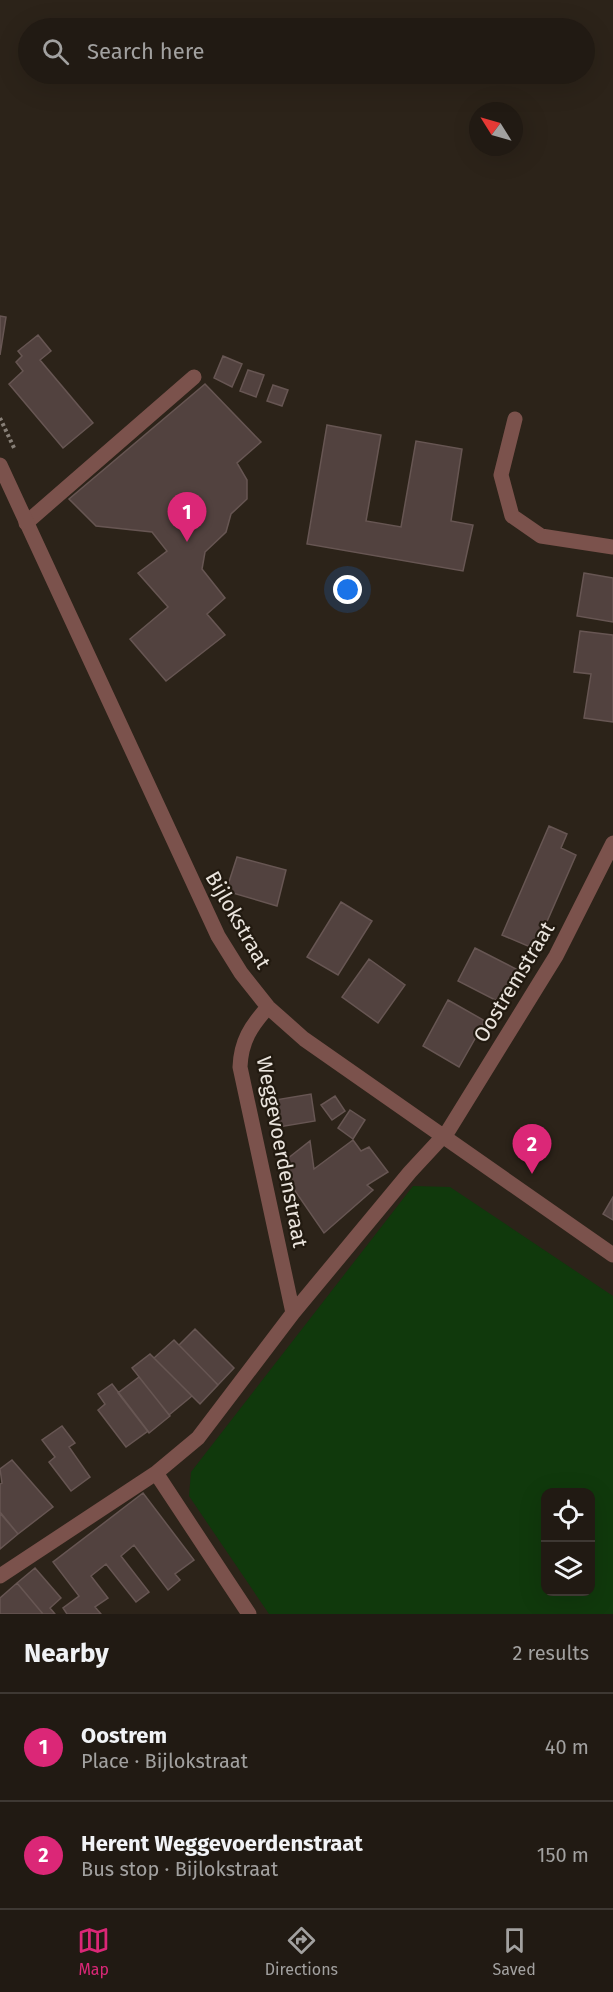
<!DOCTYPE html>
<html lang="en">
<head>
<meta charset="utf-8">
<style>
  :root { --surface:#211a13; --page:#2d2721; --text:#f1f3f6; --muted:#a2a1a0; --line:#3e3833; --accent:#db2777 }
  body { margin:0; font-family:"Fira Sans",sans-serif; background:var(--page); color:var(--text) }
  .controls { position:absolute; right:18px; bottom:18px; display:grid; overflow:hidden; border-radius:12px; box-shadow:0 6px 24px #0002 }
  .controls button { width:54px; height:54px; display:grid; place-items:center; padding:0; border:0; border-bottom:2px solid var(--line); background:var(--surface); color:var(--text); font:30px sans-serif }
  .compass { position:absolute; left:469px; top:102px; width:54px; height:54px; border-radius:50%; background:var(--surface); box-shadow:0 6px 24px #0002; rotate:307deg }
  .you { position:absolute; left:348px; top:590px; width:21px; height:21px; margin:-15px; border:4px solid #fff; border-radius:50%; background:#1a73e8; box-shadow:0 0 0 9px #1a73e833 }
  .badge { display:grid; place-items:center; width:39px; height:39px; border-radius:50%; background:var(--accent); color:#fff; font-size:20px; font-weight:700 }
  .pin { position:absolute; translate:-50% -50px; filter:drop-shadow(0 2px 3px #0008) }
  .pin::after { content:''; position:absolute; top:32px; width:21px; height:18px; background:inherit; clip-path:polygon(0 0,100% 0,50% 100%) }
  .list { margin:0; padding:0; list-style:none }
  h2 { display:flex; justify-content:space-between; align-items:center; height:78px; margin:0; padding:0 24px; font-size:26px }
  h2 small { font-size:20px; font-weight:400; color:var(--muted) }
  .list li { display:grid; grid-template-columns:39px 1fr auto; gap:18px; align-items:center; box-sizing:border-box; height:108px; padding:0 24px; border-top:2px solid var(--line) }
  .list b { display:block; font-size:22px; white-space:nowrap }
  .list p { margin:0; font-size:20px; white-space:nowrap; color:var(--muted) }
  .list em { font-size:20px; font-style:normal; color:var(--muted) }
  .icon { flex:none; width:33px; height:33px; fill:none; stroke:currentColor; stroke-width:2; stroke-linecap:round; stroke-linejoin:round }
  .map { position:relative; flex:none; width:613px; height:1614px; overflow:hidden }
  .search { position:absolute; background:var(--surface); box-shadow:0 6px 24px #0002; left:18px; right:18px; top:18px; height:66px; display:flex; align-items:center; gap:15px; box-sizing:border-box; padding:0 21px; border-radius:33px; color:var(--muted); font-size:22px }
  .sheet { height:294px; background:var(--surface) }
  nav { display:flex; justify-content:space-around; align-items:center; box-sizing:border-box; height:84px; border-top:2px solid var(--line); background:var(--surface); font-size:16px; color:var(--muted) }
  nav a { display:grid; justify-items:center; gap:3px }
  nav .on { color:var(--accent) }
  .map>svg:first-child { display:block }
  .green { fill:#10390c; fill-rule:evenodd }
  .building { fill:#52423f; stroke:#675653; stroke-width:1.5 }
  .lines { fill:none; stroke-linecap:round; stroke-linejoin:round }
  .path { stroke:#888078; stroke-width:4; stroke-dasharray:3 3; stroke-linecap:butt }
  .lane { stroke:#7b524c; stroke-width:15 }
  .street { stroke:#7b524c; stroke-width:15 }
  .labels { text-anchor:middle; stroke-width:4.5; stroke-linejoin:round; paint-order:stroke }
  .street-label { font-size:21px; fill:#eae4dd; stroke:#221a10 }
</style>
</head>
<body>
<div class="map">
<svg width="613" height="1614" viewBox="0 0 613 1614">
  <rect width="100%" height="100%" fill="#2c2319"/>
  <path class="green" d="M413,1186L450,1187L613,1296V1614H269L189,1496L191,1472ZM546,1492H590V1592H546Z"/>
  <path class="building" d="M0,316L6,317L0,355Z
    M38,335L51,351L40,360L93,423L63,448L9,384L23,371L16,362L22,356L18,351Z
    M223,356L242,364L232,387L214,378Z
    M248,370L264,375L256,397L240,391Z
    M205,384L261,442L237,463L247,480V499L231,514L226,532L205,552L202,569L225,598L207,614L225,635L166,681L130,639L168,607L138,573L167,551L152,532L96,526L69,499Z
    M273,385L288,390L282,406L267,401Z
    M327,425L381,435L366,521L401,527L416,441L462,449L451,521L473,525L463,571L307,544Z
    M584,573L613,578V622L577,616Z
    M580,631L613,635V722L584,718L591,674L574,672Z
    M549,826L567,834L561,848L576,855L535,949L502,935Z
    M237,857L286,870L277,906L226,891Z
    M341,902L372,921L338,975L307,957Z
    M475,948L518,970L501,1003L458,981Z
    M369,959L405,985L378,1023L342,997Z
    M448,1000L485,1021L459,1067L423,1046Z
    M311,1094L315,1121L279,1127L275,1100Z
    M335,1096L345,1111L332,1120L321,1105Z
    M350,1110L365,1120L353,1139L338,1128Z
    M353,1140L361,1151L369,1147L388,1172L367,1185L373,1190L324,1233L291,1185L287,1159L310,1141L314,1169Z
    M613,1197V1220L603,1214Z
    M195,1329L234,1368L218,1385L179,1345Z
    M174,1340L218,1385L200,1404L154,1358Z
    M150,1354L192,1396L169,1415L132,1368Z
    M139,1377L170,1416L149,1433L118,1393Z
    M112,1384L148,1431L126,1447L98,1410L105,1404L98,1394Z
    M62,1426L75,1443L69,1447L90,1477L71,1491L49,1462L55,1457L42,1440Z
    M12,1460L53,1507L18,1534L0,1512V1484L2,1483L0,1469Z
    M143,1493L194,1560L175,1574L180,1580L168,1590L134,1545L121,1556L149,1592L136,1602L106,1564L91,1576L108,1598L95,1607L101,1614H67L63,1608L79,1596L53,1562Z
    M0,1513L18,1534L0,1549Z
    M35,1568L61,1598L50,1608L55,1614H43L17,1583Z
    M17,1583L43,1614H0V1598Z"/>
  <g class="lines">
    <path class="path" d="M0,418L15,450"/>
    <path class="lane" d="M515,419L501,475L512,516L541,536L613,547
      M26,523L194,377"/>
    <path class="street" d="M0,465L218,936L241,973L268,1007L304,1039L613,1255
      M293,1313L410,1172L448,1131L556,956L613,843
      M156,1473L249,1614
      M0,1576L156,1473L198,1438L293,1313L240,1067C241,1041 251,1026 268,1007"/>
  </g>
  <g class="labels">
    <g class="street-label">
      <text transform="translate(238 920) rotate(60)" y="7">Bijlokstraat</text>
      <text transform="translate(514 982) rotate(-59)" y="7">Oostremstraat</text>
      <text transform="translate(282 1152) rotate(79)" y="7">Weggevoerdenstraat</text>
    </g>
  </g>
</svg>
<div class="controls">
<button><svg class="icon" aria-label="locate" viewBox="0 0 24 24"><circle cx="12" cy="12" r="6"/><path d="M12 2v4M12 18v4M2 12h4M18 12h4"/></svg></button>
<button><svg class="icon" aria-label="layers" viewBox="0 0 24 24"><path d="M12 4l9 5-9 5-9-5zM3 14l9 5 9-5"/></svg></button>
</div>
<svg class="compass" viewBox="-18 -18 36 36"><path d="M0-13l5 13h-10z" fill="#e53935"/><path d="M0 13l5-13h-10z" fill="#a2a1a0"/></svg>
<div class="you"></div>
<div class="pin badge" style="left:187px;top:542px">1</div>
<div class="pin badge" style="left:532px;top:1174px">2</div>
<div class="search"><svg class="icon" aria-label="search" viewBox="0 0 24 24"><circle cx="10" cy="10" r="6"/><path d="M15 15l6 6"/></svg>Search here</div>
</div>
<section class="sheet">
<h2>Nearby<small>2 results</small></h2>
<ul class="list">
<li><span class="badge">1</span><div><b>Oostrem</b><p>Place · Bijlokstraat</p></div><em>40 m</em></li>
<li><span class="badge">2</span><div><b>Herent Weggevoerdenstraat</b><p>Bus stop · Bijlokstraat</p></div><em>150 m</em></li>
</ul>
</section>
<nav>
<a class="on"><svg class="icon" aria-label="map" viewBox="0 0 24 24"><path d="M3 6l6-2 6 2 6-2v14l-6 2-6-2-6 2zM9 4v14M15 6v14"/></svg>Map</a>
<a><svg class="icon" aria-label="directions" viewBox="0 0 24 24"><path d="M12 3l9 9-9 9-9-9zM9 14v-3h6M13 9l2 2-2 2"/></svg>Directions</a>
<a><svg class="icon" aria-label="saved" viewBox="0 0 24 24"><path d="M7 4h10v16l-5-4-5 4z"/></svg>Saved</a>
</nav>
</body>
</html>
